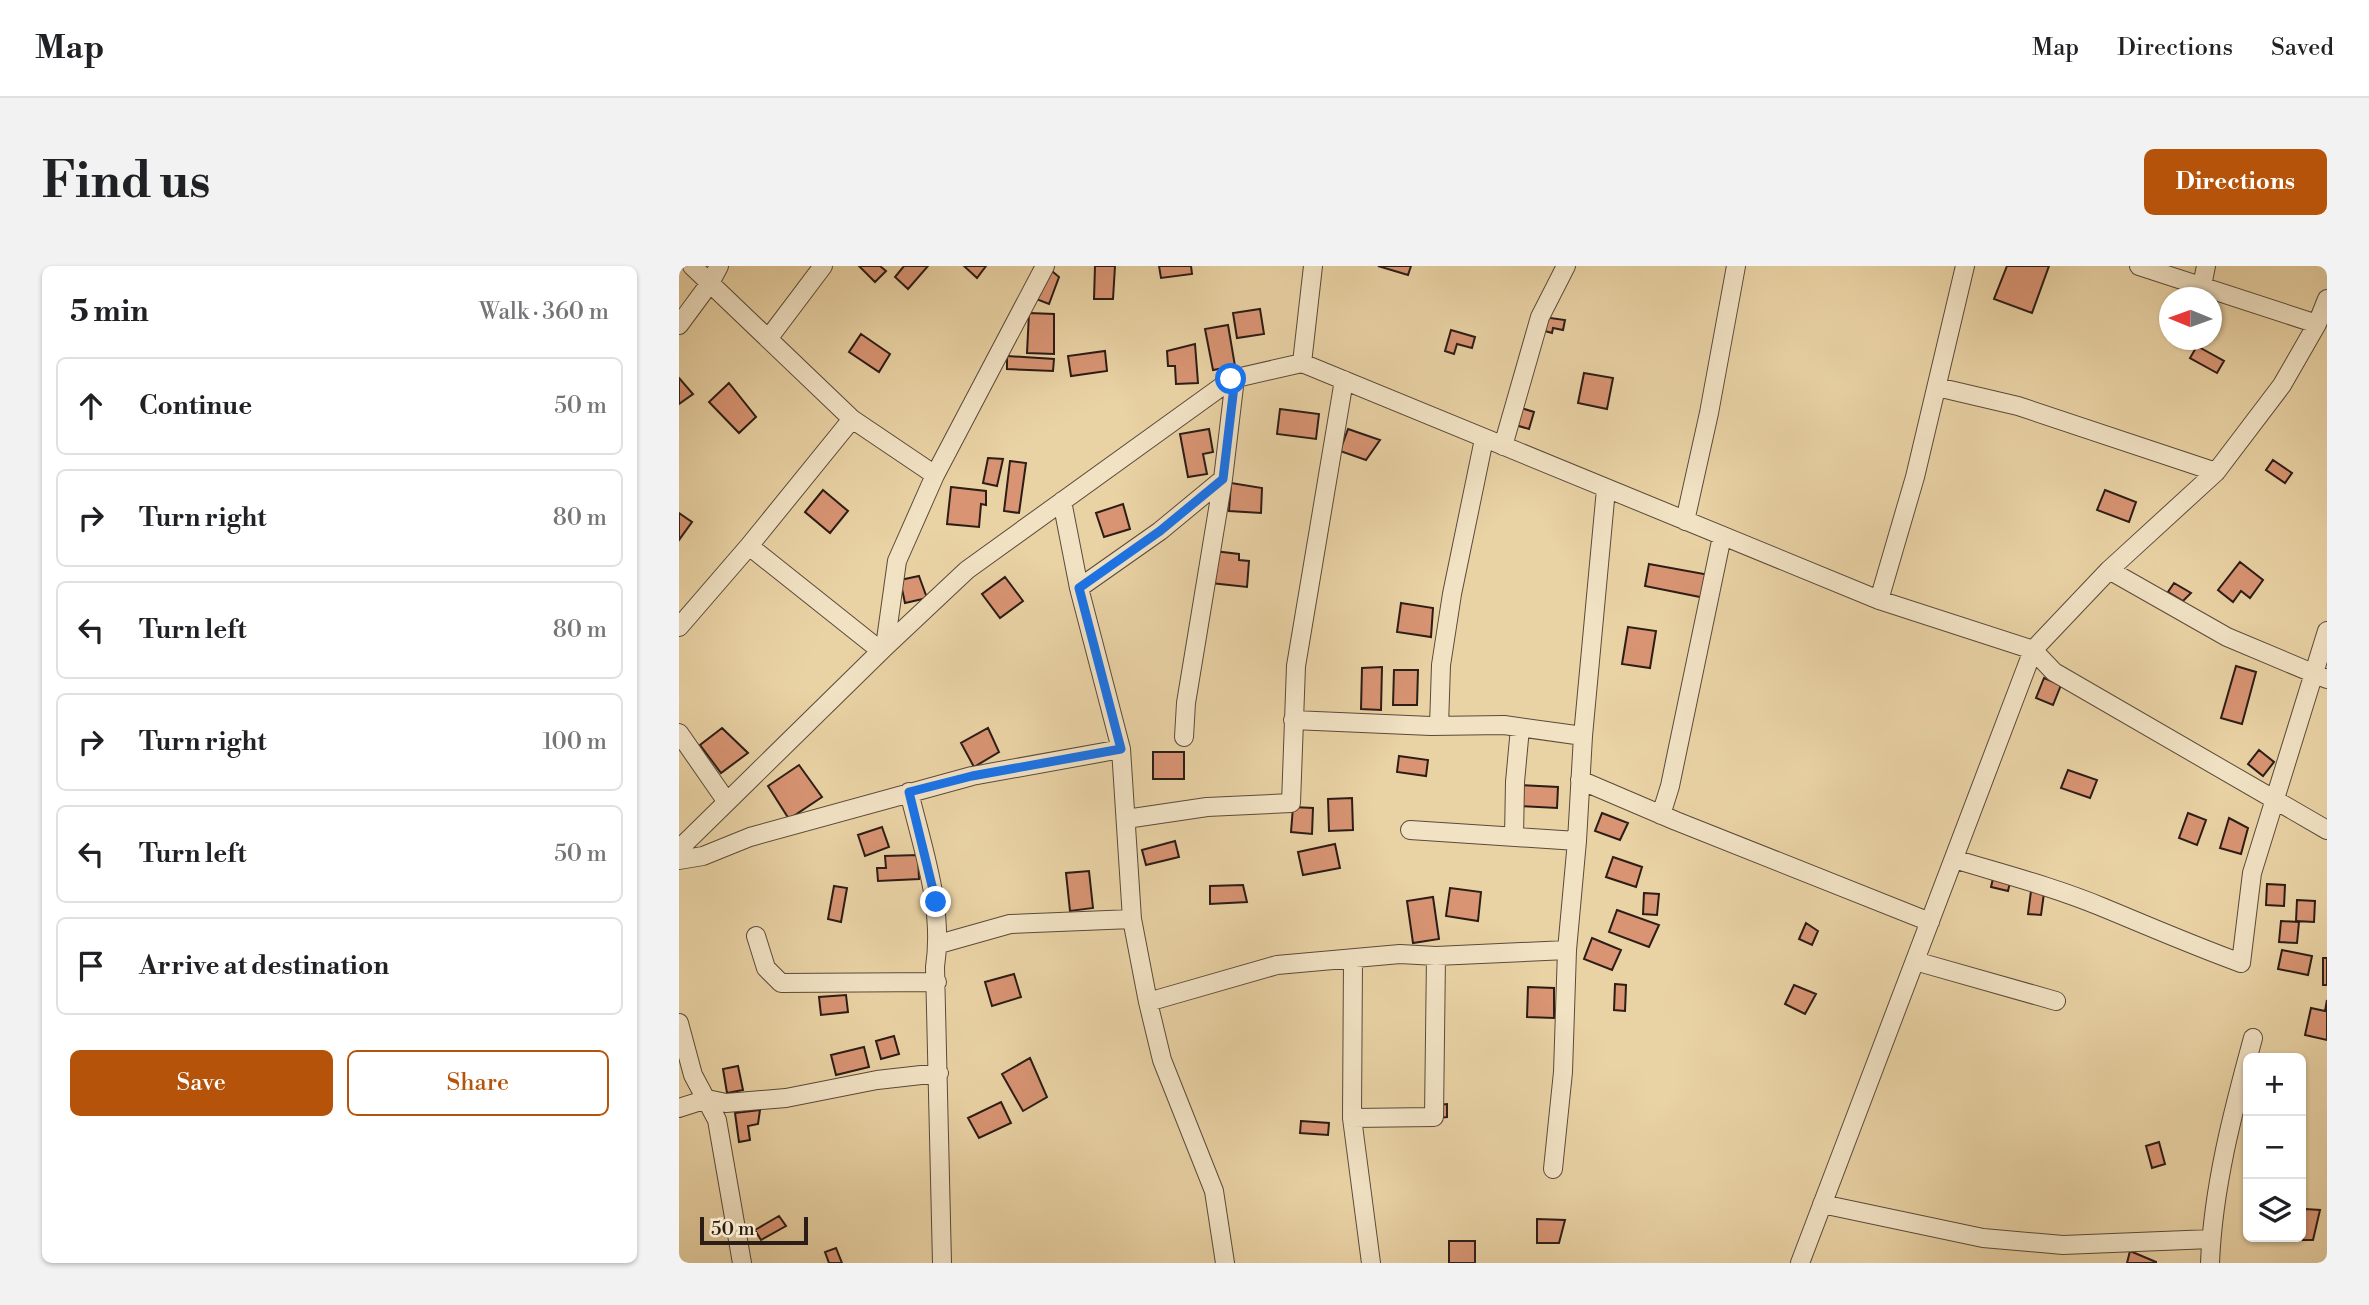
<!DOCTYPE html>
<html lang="en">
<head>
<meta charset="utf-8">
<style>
  :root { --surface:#fff; --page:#f2f2f2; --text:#202124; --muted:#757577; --line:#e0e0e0; --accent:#b45309 }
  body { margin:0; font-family:"Libre Bodoni",serif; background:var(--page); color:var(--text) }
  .controls { position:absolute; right:21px; bottom:21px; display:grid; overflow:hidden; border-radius:10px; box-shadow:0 2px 5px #0004 }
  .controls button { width:63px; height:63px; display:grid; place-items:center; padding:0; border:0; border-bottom:2px solid var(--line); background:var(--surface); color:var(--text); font:35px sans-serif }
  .compass { position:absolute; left:1480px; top:21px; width:63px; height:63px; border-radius:50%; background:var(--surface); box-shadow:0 2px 5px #0004; rotate:271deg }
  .scale { position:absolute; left:21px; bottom:18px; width:108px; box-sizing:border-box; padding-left:7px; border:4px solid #2c1d17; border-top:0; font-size:19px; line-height:24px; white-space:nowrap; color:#2c1d17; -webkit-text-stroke:5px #f1e2c4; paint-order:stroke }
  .stop { position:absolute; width:21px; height:21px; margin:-16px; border:5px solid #1a73e8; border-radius:50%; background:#fff }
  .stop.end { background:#1a73e8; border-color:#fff; box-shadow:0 2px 7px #0008 }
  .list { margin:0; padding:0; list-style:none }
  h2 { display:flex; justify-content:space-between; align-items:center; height:91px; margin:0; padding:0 28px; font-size:30px }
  h2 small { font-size:23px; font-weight:400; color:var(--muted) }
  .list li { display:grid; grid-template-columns:46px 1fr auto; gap:21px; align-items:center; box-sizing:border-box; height:98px; margin:0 14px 14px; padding:0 14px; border:2px solid var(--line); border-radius:10px }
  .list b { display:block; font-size:26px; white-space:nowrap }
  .list em { font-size:23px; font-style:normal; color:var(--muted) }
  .actions { display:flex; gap:14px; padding:21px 28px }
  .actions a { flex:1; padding:16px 0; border:2px solid var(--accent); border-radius:10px; text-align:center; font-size:24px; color:var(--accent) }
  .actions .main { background:var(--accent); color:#fff }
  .icon { flex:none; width:38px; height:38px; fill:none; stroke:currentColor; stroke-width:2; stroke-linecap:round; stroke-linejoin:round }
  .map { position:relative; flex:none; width:1648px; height:997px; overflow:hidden; border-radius:10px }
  header { display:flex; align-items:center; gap:42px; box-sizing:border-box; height:98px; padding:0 35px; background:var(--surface); border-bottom:2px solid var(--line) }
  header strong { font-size:33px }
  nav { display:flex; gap:38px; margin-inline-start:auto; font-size:24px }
  .intro { display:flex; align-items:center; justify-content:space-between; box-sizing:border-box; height:168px; padding:0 42px }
  h1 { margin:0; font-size:49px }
  .button { padding:18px 32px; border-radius:10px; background:var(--accent); color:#fff; font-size:24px; font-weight:700 }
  main { display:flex; gap:42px; padding:0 42px }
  aside { flex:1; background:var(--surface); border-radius:10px; box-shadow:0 2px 5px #0004 }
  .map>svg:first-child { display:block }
  .building { fill:#d89473; stroke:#2c1d17; stroke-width:2 }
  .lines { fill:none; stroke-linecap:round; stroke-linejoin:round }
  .minor-casing { stroke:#5b4a3a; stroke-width:20 }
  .minor { stroke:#f1e2c4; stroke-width:18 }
  .route { stroke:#1a73e8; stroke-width:9 }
</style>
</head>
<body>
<header>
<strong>Map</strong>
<nav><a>Map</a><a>Directions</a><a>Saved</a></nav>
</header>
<div class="intro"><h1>Find us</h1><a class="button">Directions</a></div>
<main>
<aside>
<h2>5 min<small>Walk · 360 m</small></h2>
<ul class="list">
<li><svg class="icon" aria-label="ahead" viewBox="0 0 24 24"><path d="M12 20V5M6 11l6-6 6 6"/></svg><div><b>Continue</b></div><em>50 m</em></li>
<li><svg class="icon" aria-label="right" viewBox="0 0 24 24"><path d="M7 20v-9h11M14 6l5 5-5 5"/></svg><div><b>Turn right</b></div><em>80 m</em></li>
<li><svg class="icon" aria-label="left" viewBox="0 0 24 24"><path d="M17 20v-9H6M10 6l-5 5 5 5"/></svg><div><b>Turn left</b></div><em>80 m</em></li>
<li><svg class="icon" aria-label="right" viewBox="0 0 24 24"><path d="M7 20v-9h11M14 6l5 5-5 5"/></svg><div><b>Turn right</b></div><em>100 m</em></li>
<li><svg class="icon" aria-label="left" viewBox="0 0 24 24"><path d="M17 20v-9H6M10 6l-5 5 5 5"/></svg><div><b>Turn left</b></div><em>50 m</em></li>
<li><svg class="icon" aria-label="arrive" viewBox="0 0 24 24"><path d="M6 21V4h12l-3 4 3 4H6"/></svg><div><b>Arrive at destination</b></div></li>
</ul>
<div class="actions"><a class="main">Save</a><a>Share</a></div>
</aside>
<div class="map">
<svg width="1648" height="997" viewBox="0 0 1648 997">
  <rect width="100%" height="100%" fill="#e9d2a4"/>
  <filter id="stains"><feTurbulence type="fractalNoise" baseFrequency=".00286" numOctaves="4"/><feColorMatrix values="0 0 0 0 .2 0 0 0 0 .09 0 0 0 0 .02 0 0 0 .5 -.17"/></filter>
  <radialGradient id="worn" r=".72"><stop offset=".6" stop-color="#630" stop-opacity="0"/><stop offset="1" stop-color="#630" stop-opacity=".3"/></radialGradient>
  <path class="building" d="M180,0H201L207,5L196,16Z
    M225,0H249L229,23L216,11Z
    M285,0H307L298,12Z
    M367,0L380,11L370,38L352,31Z
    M416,0H436L434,33H415Z
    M480,0H512L513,8L482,12Z
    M699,0H732L729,9Z
    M1328,0H1370L1353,47L1315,33Z
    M581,43L585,68L558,72L554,47Z
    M350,47L375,48V88L348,87Z
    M864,51L886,54L884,64L874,62L873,67L862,64Z
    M549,59L556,100L534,104L526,63Z
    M772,64L796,71L793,82L778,78L775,88L766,85Z
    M182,68L211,88L200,106L170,86Z
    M516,78L519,117L497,118L496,100H489L488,85Z
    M1518,80L1545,95L1538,107L1511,92Z
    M426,85L428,105L392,110L389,90Z
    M328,90L375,93L374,105L328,103Z
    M905,107L934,112L928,143L899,137Z
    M0,112L14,128L0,138Z
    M50,117L77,151L60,167L30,136Z
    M839,141L855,146L850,163L833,158Z
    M601,143L640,148L637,173L598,168Z
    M530,163L534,186L524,188L528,208L509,211L501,168Z
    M669,163L701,174L687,194L661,185Z
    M309,192L324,193L318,220L304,217Z
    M1594,194L1613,207L1606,217L1587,204Z
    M331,195L347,197L340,247L325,245Z
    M552,217L583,222L582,247L550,245Z
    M272,221L307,225V239L302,238L300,261L268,258Z
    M144,224L169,245L151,267L126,246Z
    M1426,224L1457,236L1450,256L1418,244Z
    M444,238L451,263L425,271L417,247Z
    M0,247L13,256L0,274Z
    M535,285L560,288V294L570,295L568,321L532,317Z
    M1561,296L1584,314L1571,332L1562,325L1554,336L1539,324Z
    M970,298L1036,310L1031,333L966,320Z
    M240,310L248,332L226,337L221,314Z
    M326,311L344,335L321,352L303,328Z
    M1495,317L1512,327L1504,335L1489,326Z
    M722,337L754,342L752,371L718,366Z
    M949,361L977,365L971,402L943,398Z
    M1557,400L1577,406L1563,458L1542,452Z
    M703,401L702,444L682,443L683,402Z
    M715,404H739L738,439H714Z
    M1365,412L1382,419L1374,439L1357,432Z
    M43,462L69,487L42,507L21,479Z
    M309,462L320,486L295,501L282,477Z
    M1580,484L1595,496L1584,510L1569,498Z
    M474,486H505V513H474Z
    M720,490L749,494L747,510L718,506Z
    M120,499L143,531L110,553L89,520Z
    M1389,504L1418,514L1411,532L1382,522Z
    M839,519L879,521L878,542L838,540Z
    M673,532L674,564L650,565L649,533Z
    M614,541L634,542L633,568L612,566Z
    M923,547L949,557L941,574L916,565Z
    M1509,547L1527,554L1518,579L1500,572Z
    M1550,552L1569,562L1562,588L1541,582Z
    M203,561L210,581L186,590L179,569Z
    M496,575L500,591L467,599L463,584Z
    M656,578L661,602L624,609L619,586Z
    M239,589L240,613L199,615L198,602H207L206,590Z
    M934,591L963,601L957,621L927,611Z
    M410,605L414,642L391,645L387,607Z
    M1315,608L1332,612L1329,625L1312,621Z
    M1588,618L1606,619L1605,640L1587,639Z
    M564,619L568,636L531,638V620Z
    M155,620L168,622L162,656L149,653Z
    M771,622L802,626L799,655L767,650Z
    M1352,625L1365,627L1362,649L1349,648Z
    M965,627L980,628L978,649L964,648Z
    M754,631L760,673L734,677L728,635Z
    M1618,634L1636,635L1635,656L1617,655Z
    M938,644L980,659L970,681L930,666Z
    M1602,655L1620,656L1618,677L1600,676Z
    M1127,657L1139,665L1133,679L1120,673Z
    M913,672L942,684L933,704L905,693Z
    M1603,684L1633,690L1629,709L1599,703Z
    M1644,692H1648V719H1644Z
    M335,708L342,731L313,740L306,716Z
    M936,718L947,719L946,745L935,744Z
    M1115,719L1137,728L1126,748L1106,738Z
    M849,721L875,722V752L848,751Z
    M167,729L169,746L142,749L140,731Z
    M1648,734V774L1626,769L1632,742L1646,745Z
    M215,770L220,788L202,793L197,775Z
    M185,781L190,801L157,809L152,789Z
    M351,792L368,831L344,845L323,808Z
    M59,800L64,824L48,827L44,803Z
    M322,836L332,857L300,872L289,852Z
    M768,838V851L759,852L757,839Z
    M81,844L79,858L69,860L71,874L60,876L56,847Z
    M622,855L650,857L649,869L621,867Z
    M1480,876L1486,898L1473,902L1467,880Z
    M1626,943L1641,944L1634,974H1624Z
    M100,950L107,960L82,974L76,964Z
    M858,953L886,954L880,977H858Z
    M770,975H796V997H770Z
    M157,982L163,997H150L146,986Z
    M1451,985L1477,996V997H1448Z"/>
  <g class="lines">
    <defs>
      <path id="minor" d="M13,0L173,153L256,209
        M1460,0L1638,58
        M1523,20L1527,0
        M0,59L31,17L40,0
        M89,73L144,0
        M623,97L634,0
        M1258,121L1339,140L1537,206
        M824,180L861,51L887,0
        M383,235L400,322L442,483L453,653L469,736L483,794L535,925L546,997
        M1006,255L1030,147L1057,0
        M70,280L202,385
        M1430,304L1548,371L1648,413
        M400,322L481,265L544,213
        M1200,334L1236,211L1286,0
        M0,361L70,280L173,153
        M206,381L218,295L256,209L366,0
        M614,454L752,460L825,459L904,470
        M760,460L762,399L773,328L805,173
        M0,467L48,536
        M505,471L507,437L544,213L556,112
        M901,514L997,555L1251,656
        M230,526C244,584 265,642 256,701L263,997
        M982,549L991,520L1043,270
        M447,553L528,541L612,537L617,400L665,114
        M731,564L898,575
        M835,571L836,516L841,462
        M0,583L206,381L288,304L553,113L623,97L1200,334L1354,384L1375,406L1648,564
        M1275,593C1324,608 1375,621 1423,641C1469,660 1515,680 1562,697L1573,607L1648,365
        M0,594L24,590L71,571L293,510L442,483
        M77,670L87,702L102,717L258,716
        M260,678L331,658L453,653
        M674,693L673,852L692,997
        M1236,695L1377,735
        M469,736L598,699L721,688L757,690L888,684
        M0,757L14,809L38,854L63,997
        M0,842L28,833L47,837L107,832L198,814L260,807
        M673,852L755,851L757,690
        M874,903L884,806L888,684L898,575L904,470L927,223
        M1143,938L1304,972L1384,979L1532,973
        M1121,997L1354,384L1430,304L1537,206L1603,119L1638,58L1648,33
        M1531,997C1534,921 1554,845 1574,772"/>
    </defs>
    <use href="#minor" class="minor-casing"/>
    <use href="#minor" class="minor"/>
  </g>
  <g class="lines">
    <path class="route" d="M257,636L230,526L293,510L442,483L400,322L481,265L544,213L556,112L552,113"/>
  </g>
  <rect width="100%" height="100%" filter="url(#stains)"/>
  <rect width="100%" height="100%" fill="url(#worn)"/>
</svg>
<div class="controls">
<button>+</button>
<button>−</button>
<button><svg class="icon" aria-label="layers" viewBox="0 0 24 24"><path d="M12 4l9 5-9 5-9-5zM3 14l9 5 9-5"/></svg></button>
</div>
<svg class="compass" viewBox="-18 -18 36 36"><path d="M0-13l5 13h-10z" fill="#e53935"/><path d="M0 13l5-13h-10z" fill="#757577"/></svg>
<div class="scale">50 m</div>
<div class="stop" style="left:552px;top:113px"></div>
<div class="stop end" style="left:257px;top:636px"></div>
</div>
</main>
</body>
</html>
